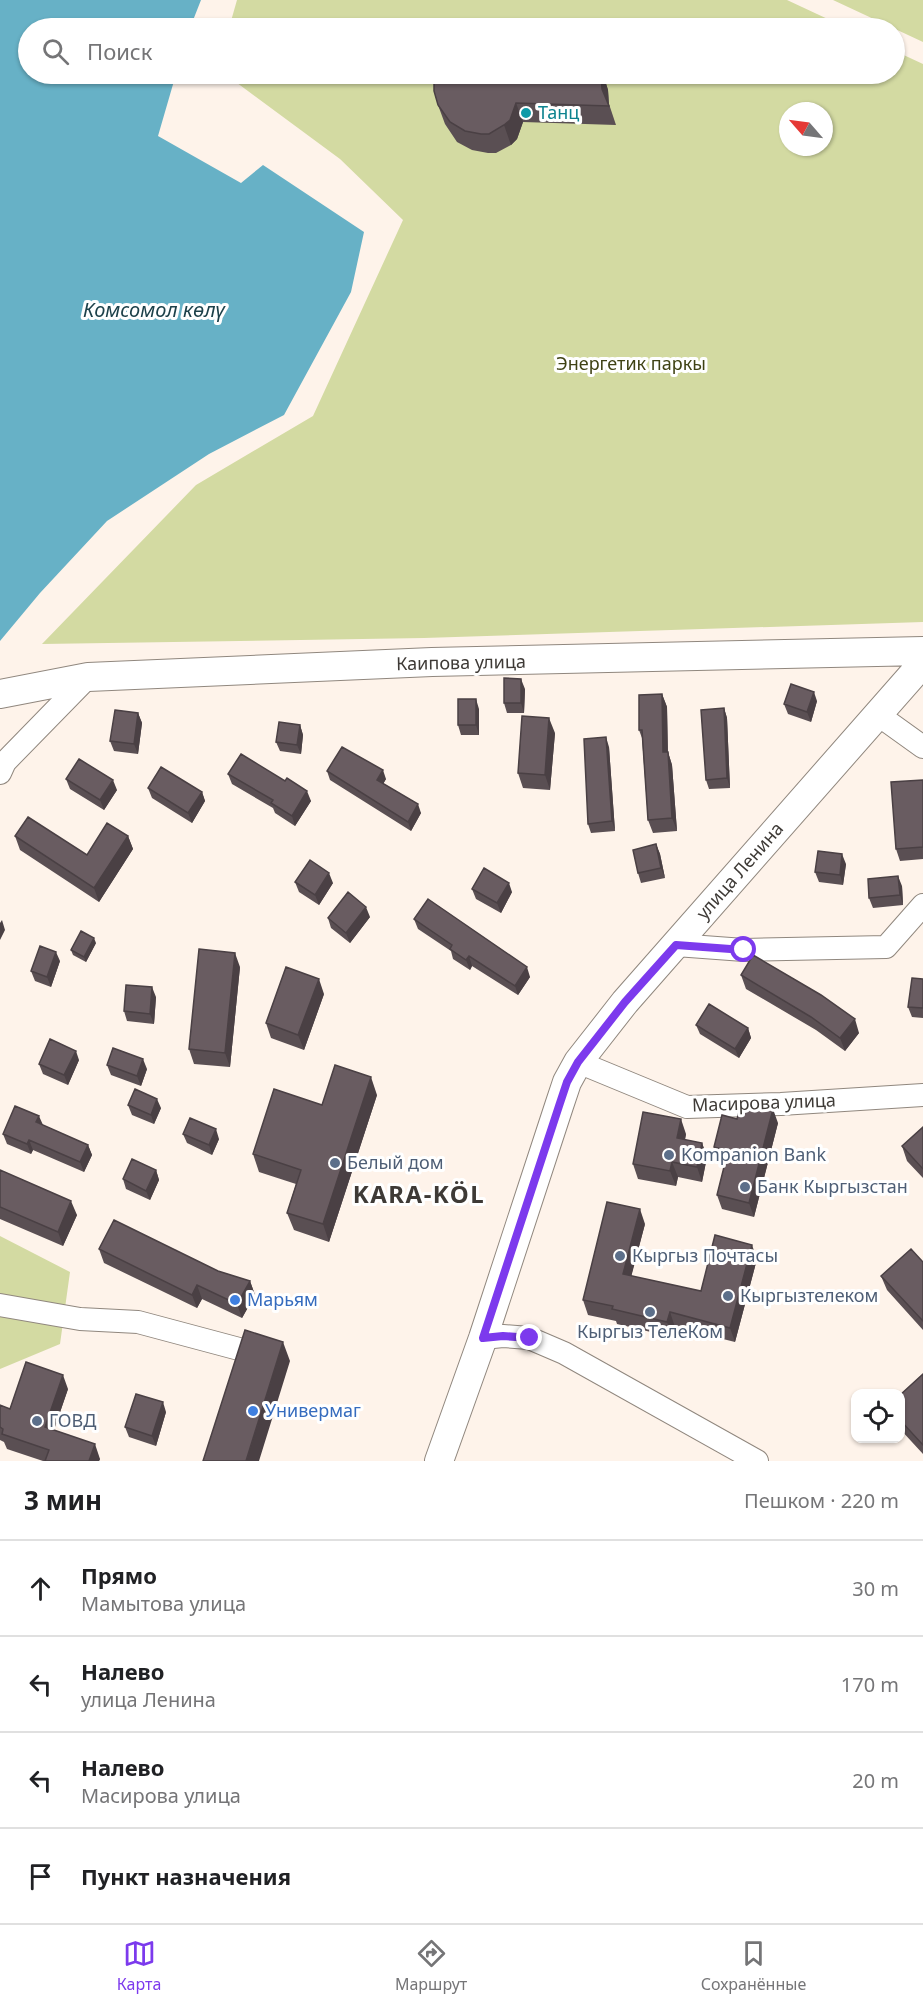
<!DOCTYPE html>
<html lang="ru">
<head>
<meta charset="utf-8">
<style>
  :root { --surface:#fff; --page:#f2f2f2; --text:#202124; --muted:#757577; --line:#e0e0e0; --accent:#7c3aed }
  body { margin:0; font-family:"Noto Sans",sans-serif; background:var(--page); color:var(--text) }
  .controls { position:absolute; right:18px; bottom:18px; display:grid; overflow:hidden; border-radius:12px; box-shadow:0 2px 4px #0004 }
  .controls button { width:54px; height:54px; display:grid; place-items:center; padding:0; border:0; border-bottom:2px solid var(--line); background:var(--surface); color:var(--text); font:30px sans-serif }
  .compass { position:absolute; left:779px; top:102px; width:54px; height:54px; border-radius:50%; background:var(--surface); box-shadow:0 2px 4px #0004; rotate:298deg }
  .stop { position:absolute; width:18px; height:18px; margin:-14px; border:4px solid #7c3aed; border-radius:50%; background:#fff }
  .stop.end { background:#7c3aed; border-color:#fff; box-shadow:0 2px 6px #0008 }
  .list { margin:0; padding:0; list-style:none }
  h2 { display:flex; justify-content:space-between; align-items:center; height:78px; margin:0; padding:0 24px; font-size:26px }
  h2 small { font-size:20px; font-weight:400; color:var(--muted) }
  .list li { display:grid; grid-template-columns:39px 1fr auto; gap:18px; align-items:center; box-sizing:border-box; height:96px; padding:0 24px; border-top:2px solid var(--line) }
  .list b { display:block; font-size:22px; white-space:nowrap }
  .list p { margin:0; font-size:20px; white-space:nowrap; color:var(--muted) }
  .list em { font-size:20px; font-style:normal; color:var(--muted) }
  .icon { flex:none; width:33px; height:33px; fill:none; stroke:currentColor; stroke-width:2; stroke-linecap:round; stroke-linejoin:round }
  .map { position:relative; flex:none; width:923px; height:1461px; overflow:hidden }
  .search { position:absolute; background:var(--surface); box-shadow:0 2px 4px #0004; left:18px; right:18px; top:18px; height:66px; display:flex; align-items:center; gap:15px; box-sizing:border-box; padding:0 21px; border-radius:33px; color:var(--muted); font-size:22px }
  .sheet { height:462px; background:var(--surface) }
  nav { display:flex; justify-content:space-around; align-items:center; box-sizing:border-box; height:84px; border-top:2px solid var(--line); background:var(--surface); font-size:16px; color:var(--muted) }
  nav a { display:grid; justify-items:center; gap:3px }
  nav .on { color:var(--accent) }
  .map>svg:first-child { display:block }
  .green { fill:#d3daa2; fill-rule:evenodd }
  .water { fill:#67b1c6 }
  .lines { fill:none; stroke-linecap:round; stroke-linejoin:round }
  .minor-casing { stroke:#90877e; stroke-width:24 }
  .major-casing { stroke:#90877e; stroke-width:30 }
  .minor { stroke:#fff; stroke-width:22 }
  .major { stroke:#fff; stroke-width:28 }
  .wall { fill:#5a4f53 }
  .shaded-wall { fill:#4a4044 }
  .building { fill:#695c61; stroke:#4a4044; stroke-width:1.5 }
  .route { stroke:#7c3aed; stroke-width:8 }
  .culture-dot { fill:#0f9aa8; stroke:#fff; stroke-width:2 }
  .service-dot { fill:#5c6f8a; stroke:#fff; stroke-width:2 }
  .shop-dot { fill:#3f7fe0; stroke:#fff; stroke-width:2 }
  .labels { text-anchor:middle; stroke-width:6; stroke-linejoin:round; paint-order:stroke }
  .culture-label { font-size:18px; fill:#0d838f; stroke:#fff; text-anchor:start }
  .park-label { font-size:18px; fill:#3f4214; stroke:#fff }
  .street-label { font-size:18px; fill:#3e3a36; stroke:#fff }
  .service-label { font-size:18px; fill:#4e5e75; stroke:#fff; text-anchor:start }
  .shop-label { font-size:18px; fill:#366cbe; stroke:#fff; text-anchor:start }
  .water-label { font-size:20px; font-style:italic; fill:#1d414a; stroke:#fff }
  .district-label { font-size:24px; font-weight:bold; letter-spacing:1.5px; fill:#3e3a36; stroke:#fff }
</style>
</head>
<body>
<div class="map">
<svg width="923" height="1461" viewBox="0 0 923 1461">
  <rect width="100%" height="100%" fill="#fef3ea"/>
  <path class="green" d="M237,0H787L847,28H229Z
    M833,0H923V42Z
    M895,51L923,64V622L424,638L42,644L196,485L313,416L403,220L340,159L225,74H894ZM788,111H824V147H788Z
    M0,1236L70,1272L60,1344L0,1369Z"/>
  <path class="water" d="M0,0H201L190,28H28V74H176L158,136L241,183L263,165L364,232L351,292L284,415L209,454L107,521L40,593L0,641Z"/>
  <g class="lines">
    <defs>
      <path id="minor" d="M877,714L923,747
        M0,773L5,762L88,677
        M676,945L744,950L886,947L923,905
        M578,1062L687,1107L781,1104L923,1095
        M0,1305L80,1319L138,1322L239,1349
        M483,1338L503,1336L529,1338L564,1353L757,1461"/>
      <path id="major" d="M0,694L88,677L432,662L923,651
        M439,1461L483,1338L559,1106L567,1082L578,1062L625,1002L923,663"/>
    </defs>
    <use href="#minor" class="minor-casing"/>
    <use href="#major" class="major-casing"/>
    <use href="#minor" class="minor"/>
    <use href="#major" class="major"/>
  </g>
  <path class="wall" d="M437,74H603L608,90L609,104L616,125L523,122L517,139L511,145L496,153H488L472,150L457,142L445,124L438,105Z
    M525,689L524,713H507L504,703Z
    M662,694L667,707L668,752L672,765L677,831L653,833L648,820L642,738L639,730Z
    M817,701L811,722L788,714L784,704Z
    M724,708L727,718L730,788L709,789L706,780Z
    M479,709V735H461L458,725Z
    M138,713L142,723L138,754L114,751L110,741Z
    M300,725L303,735L301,754L280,751L276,742Z
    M555,733L550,790L523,788L518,773Z
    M609,747L615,831L591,833L588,824Z
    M327,771L386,779L383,784L421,813L411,831L330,780Z
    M228,774L285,781L311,801L295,826L275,813L273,808L232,784Z
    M66,779L117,790L104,810L70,789Z
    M923,780V859L900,861L896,849Z
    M148,788L202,792L205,801L192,823L152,798Z
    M15,836L87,855L128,836L133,849L99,902L20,850Z
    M656,844L660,854L665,878L641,883L638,873Z
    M846,864L843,885L819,882L815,872Z
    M295,882L333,883L319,905L299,892Z
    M902,886L903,905L873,908L869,898Z
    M472,889L512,892L501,913L476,899Z
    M370,917L350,943L331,928L328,918Z
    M414,919L530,977L518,995L472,966L470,970L453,959L451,951L418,929Z
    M96,943L86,962L73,955L71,950Z
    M60,961L51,987L35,981L31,971Z
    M240,967L230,1067L194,1064L189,1049Z
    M741,975L859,1033L845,1051L816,1030L746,989Z
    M923,979V1018L912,1017L908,1007Z
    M324,994L304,1050L271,1038L266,1023Z
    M156,997L154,1024L127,1021L124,1011Z
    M696,1025L748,1028L751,1038L739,1058L700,1034Z
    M79,1060L68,1085L43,1074L39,1064Z
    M107,1065L147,1069L141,1086L111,1075Z
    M377,1095L329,1242L294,1230L287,1213L296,1184L259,1172L253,1154L322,1105Z
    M128,1105L161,1108L154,1124L132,1115Z
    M737,1119L778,1123L754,1217L722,1209L717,1195L725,1163L719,1162L714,1147Z
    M43,1125L88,1145L92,1155L84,1172L33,1150L31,1154L7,1144L3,1134Z
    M923,1127V1178L907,1161L902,1146Z
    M183,1134L219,1139L212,1155L187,1143Z
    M686,1134L685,1140L702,1143L707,1157L702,1182L678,1177L676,1186L638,1179L633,1164Z
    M0,1170L77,1215L63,1246L0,1219Z
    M156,1170L159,1180L150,1200L126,1189L123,1179Z
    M645,1224L631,1276L701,1291L757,1259L735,1342L675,1327L672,1337L617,1324L616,1321L588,1315L583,1300Z
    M99,1249L218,1271L250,1281L255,1295L242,1318L202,1299L197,1308L104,1263Z
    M923,1262V1330L887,1290L881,1276Z
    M923,1374V1454L900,1429V1395Z
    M68,1389L54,1430L100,1459L99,1461H43L7,1449L4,1442L0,1440V1405L10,1409Z
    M166,1412L156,1446L129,1437L125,1427Z"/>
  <path class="shaded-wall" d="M601,74H603L608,90L609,108L602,89Z
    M516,103L523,122L517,139L511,145L504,125Z
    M521,679L525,689L524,713L521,703Z
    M814,692L817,701L811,722L807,712Z
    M662,694L667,707L668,765L663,752Z
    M476,699L479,709V735L476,725Z
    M724,708L727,718L730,788L727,778Z
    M138,713L142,723L138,754L134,744Z
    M549,718L555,733L550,790L545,775Z
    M300,725L303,735L301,754L297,745Z
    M606,737L609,747L615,831L612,821Z
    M668,752L672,765L677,831L672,818Z
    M383,770L386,779L380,789L377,780Z
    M113,780L117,790L104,810L100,800Z
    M307,791L311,801L295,826L292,816Z
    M202,792L205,801L192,823L188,813Z
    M418,804L421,813L411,831L408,822Z
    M128,836L133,849L99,902L94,888Z
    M656,844L660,854L665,878L661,868Z
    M842,854L846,864L843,885L840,875Z
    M329,873L333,883L319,905L315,895Z
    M898,876L902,886L903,905L900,895Z
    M509,883L512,892L501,913L497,903Z
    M366,907L370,917L350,943L346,933Z
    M2,920L5,930L0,940V923Z
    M94,938L96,943L86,962L84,957Z
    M56,952L60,961L51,987L47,977Z
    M235,953L240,967L230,1067L225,1053Z
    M469,956L472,966L470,970L466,960Z
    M527,967L530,977L518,995L515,986Z
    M319,979L324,994L304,1050L298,1035Z
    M152,987L156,997L154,1024L150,1014Z
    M855,1019L859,1033L845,1051L840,1038Z
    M748,1028L751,1038L739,1058L735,1049Z
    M76,1051L79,1060L68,1085L64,1075Z
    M143,1059L147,1069L141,1086L137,1076Z
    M371,1077L377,1095L329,1242L323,1224Z
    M157,1099L161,1108L154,1124L151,1115Z
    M773,1109L778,1123L754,1217L749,1203Z
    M39,1116L43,1125L36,1122Z
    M681,1119L686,1134L682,1153L677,1138Z
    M216,1129L219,1139L212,1155L209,1145Z
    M29,1140L33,1150L31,1154L27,1144Z
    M702,1143L707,1157L702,1182L697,1167Z
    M88,1145L92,1155L84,1172L80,1162Z
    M672,1162L678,1177L676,1186L670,1171Z
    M156,1170L159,1180L150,1200L146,1191Z
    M71,1201L77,1215L63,1246L58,1232Z
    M640,1209L645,1224L628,1289L623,1274Z
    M752,1245L757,1259L735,1342L730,1328Z
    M250,1281L255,1295L242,1318L237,1304Z
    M197,1285L202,1299L197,1308L192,1295Z
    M670,1312L675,1327L672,1337L667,1322Z
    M283,1342L290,1361L259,1461H246Z
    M63,1375L68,1389L50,1441L45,1427Z
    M163,1402L166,1412L156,1446L152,1436Z
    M95,1444L100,1459L99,1461H89Z"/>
  <path class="building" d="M437,74H601L602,89L609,106L516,103L510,120L504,125L489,134H481L465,131L450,122L438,105L434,91V78Z
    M504,678L521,679V703H504Z
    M791,684L814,692L807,712L784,704Z
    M662,694L663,752H668L672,818L648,820L642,730H639V695Z
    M458,699H476V725H458Z
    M724,708L727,778L706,780L701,710Z
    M115,710L138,713L134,744L110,741Z
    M522,716L549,718L545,775L518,773Z
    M279,722L300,725L297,745L276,742Z
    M606,737L612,821L588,824L584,739Z
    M342,747L383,770L377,780L418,804L408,822L327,771Z
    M241,754L285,781L287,778L307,791L292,816L271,803L273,800L228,774Z
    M79,759L113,780L100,800L66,779Z
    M161,767L202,792L188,813L148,788Z
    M923,780V847L896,849L891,782Z
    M28,817L87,855L107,823L128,836L94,888L15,836Z
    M656,844L661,868L638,873L633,850Z
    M818,851L842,854L840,875L815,872Z
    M310,860L329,873L315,895L295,882Z
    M484,868L509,883L497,903L472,889Z
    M898,876L900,895L869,898L868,879Z
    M348,892L366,907L346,933L328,918Z
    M428,899L527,967L515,986L469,956L466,960L450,949L452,945L414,919Z
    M81,931L94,938L84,957L71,950Z
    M40,946L56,952L47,977L31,971Z
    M199,949L235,953L225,1053L189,1049Z
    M753,955L821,995L855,1019L840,1038L811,1017L741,975Z
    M286,967L319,979L298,1035L266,1023Z
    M912,978L923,979V1008L908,1007Z
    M126,985L152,987L150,1014L124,1011Z
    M709,1004L748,1028L735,1049L696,1025Z
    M50,1039L76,1051L64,1075L39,1064Z
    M113,1048L143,1059L137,1076L107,1065Z
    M335,1065L371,1077L323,1224L287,1213L301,1170L253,1154L274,1089L322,1105Z
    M135,1089L157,1099L151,1115L128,1105Z
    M741,1104H753L773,1109L749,1203L717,1195L728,1151L714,1147L722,1115L737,1119Z
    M15,1106L39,1116L36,1122L88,1145L80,1162L29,1140L27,1144L3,1134Z
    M643,1112L681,1119L677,1138L702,1143L697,1167L672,1162L670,1171L633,1164Z
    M190,1118L216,1129L209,1145L183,1134Z
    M923,1127V1169L902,1146Z
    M132,1159L156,1170L146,1191L123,1179Z
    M0,1170L71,1201L58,1232L0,1207Z
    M607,1202L640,1209L623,1274L701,1291L715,1235L752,1245L730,1328L670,1312L667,1322L612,1309L613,1306L583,1300Z
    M114,1220L218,1271L250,1281L237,1304L197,1285L192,1295L99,1249Z
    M911,1249L923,1262V1321L881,1276Z
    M245,1330L283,1342L246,1461H203Z
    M26,1362L63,1375L45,1427L95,1444L89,1461H45L49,1450L2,1434L3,1429L0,1427V1405L10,1409Z
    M923,1374V1445L900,1420V1395Z
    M136,1394L163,1402L152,1436L125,1427Z"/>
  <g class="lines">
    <path class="route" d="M530,1338L503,1336L483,1338L559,1106L567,1082L578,1062L625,1002L676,945L744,950"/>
  </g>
  <circle class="culture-dot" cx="526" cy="113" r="6"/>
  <g class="service-dot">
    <circle cx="669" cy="1155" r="6"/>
    <circle cx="335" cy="1163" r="6"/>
    <circle cx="745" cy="1187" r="6"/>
    <circle cx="620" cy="1256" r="6"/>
    <circle cx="728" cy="1296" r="6"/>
    <circle cx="650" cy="1312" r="6"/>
    <circle cx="37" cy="1421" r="6"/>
  </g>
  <g class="shop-dot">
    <circle cx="235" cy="1300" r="6"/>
    <circle cx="253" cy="1411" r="6"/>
  </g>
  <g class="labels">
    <g class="culture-label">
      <text x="538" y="119">Танц</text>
    </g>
    <g class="park-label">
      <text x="631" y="370">Энергетик паркы</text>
    </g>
    <g class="street-label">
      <text transform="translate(461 663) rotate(-1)" y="6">Каипова улица</text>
      <text transform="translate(740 871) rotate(-49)" y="6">улица Ленина</text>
      <text transform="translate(764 1103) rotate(-2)" y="6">Масирова улица</text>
    </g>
    <g class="service-label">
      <text x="681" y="1161">Kompanion Bank</text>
      <text x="347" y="1169">Белый дом</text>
      <text x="757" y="1193">Банк Кыргызстан</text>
      <text x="632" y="1262">Кыргыз Почтасы</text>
      <text x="740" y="1302">Кыргызтелеком</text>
      <text x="650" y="1338" text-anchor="middle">Кыргыз ТелеКом</text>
      <text x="49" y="1427">ГОВД</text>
    </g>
    <g class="shop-label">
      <text x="247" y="1306">Марьям</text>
      <text x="265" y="1417">Универмаг</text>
    </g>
    <g class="water-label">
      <text x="154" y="317">Комсомол көлү</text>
    </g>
    <g class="district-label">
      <text x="419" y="1203">KARA-KÖL</text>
    </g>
  </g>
</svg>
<div class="controls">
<button><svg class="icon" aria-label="locate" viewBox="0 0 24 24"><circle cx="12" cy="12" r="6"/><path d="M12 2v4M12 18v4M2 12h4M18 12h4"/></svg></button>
</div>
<svg class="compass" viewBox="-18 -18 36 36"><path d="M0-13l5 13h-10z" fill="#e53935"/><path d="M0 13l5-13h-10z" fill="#757577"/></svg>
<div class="stop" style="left:744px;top:950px"></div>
<div class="stop end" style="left:530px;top:1338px"></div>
<div class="search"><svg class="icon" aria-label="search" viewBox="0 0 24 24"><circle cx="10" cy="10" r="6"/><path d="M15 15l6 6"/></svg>Поиск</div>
</div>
<section class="sheet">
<h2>3 мин<small>Пешком · 220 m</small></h2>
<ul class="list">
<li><svg class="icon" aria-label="ahead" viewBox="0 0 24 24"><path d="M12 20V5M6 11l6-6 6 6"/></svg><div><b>Прямо</b><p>Мамытова улица</p></div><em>30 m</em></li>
<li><svg class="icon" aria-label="left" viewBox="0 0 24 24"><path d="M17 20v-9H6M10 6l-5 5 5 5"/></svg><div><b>Налево</b><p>улица Ленина</p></div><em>170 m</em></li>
<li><svg class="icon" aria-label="left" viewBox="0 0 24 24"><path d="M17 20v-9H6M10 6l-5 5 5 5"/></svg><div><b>Налево</b><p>Масирова улица</p></div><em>20 m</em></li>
<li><svg class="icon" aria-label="arrive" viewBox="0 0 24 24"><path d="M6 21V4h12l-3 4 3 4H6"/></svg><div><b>Пункт назначения</b></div></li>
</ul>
</section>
<nav>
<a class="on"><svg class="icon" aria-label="map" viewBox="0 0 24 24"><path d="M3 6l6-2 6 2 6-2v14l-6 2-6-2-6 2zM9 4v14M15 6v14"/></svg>Карта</a>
<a><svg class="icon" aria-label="directions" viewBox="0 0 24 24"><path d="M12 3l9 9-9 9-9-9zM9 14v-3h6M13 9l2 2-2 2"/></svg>Маршрут</a>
<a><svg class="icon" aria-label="saved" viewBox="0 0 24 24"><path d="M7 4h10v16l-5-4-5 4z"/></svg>Сохранённые</a>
</nav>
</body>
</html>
